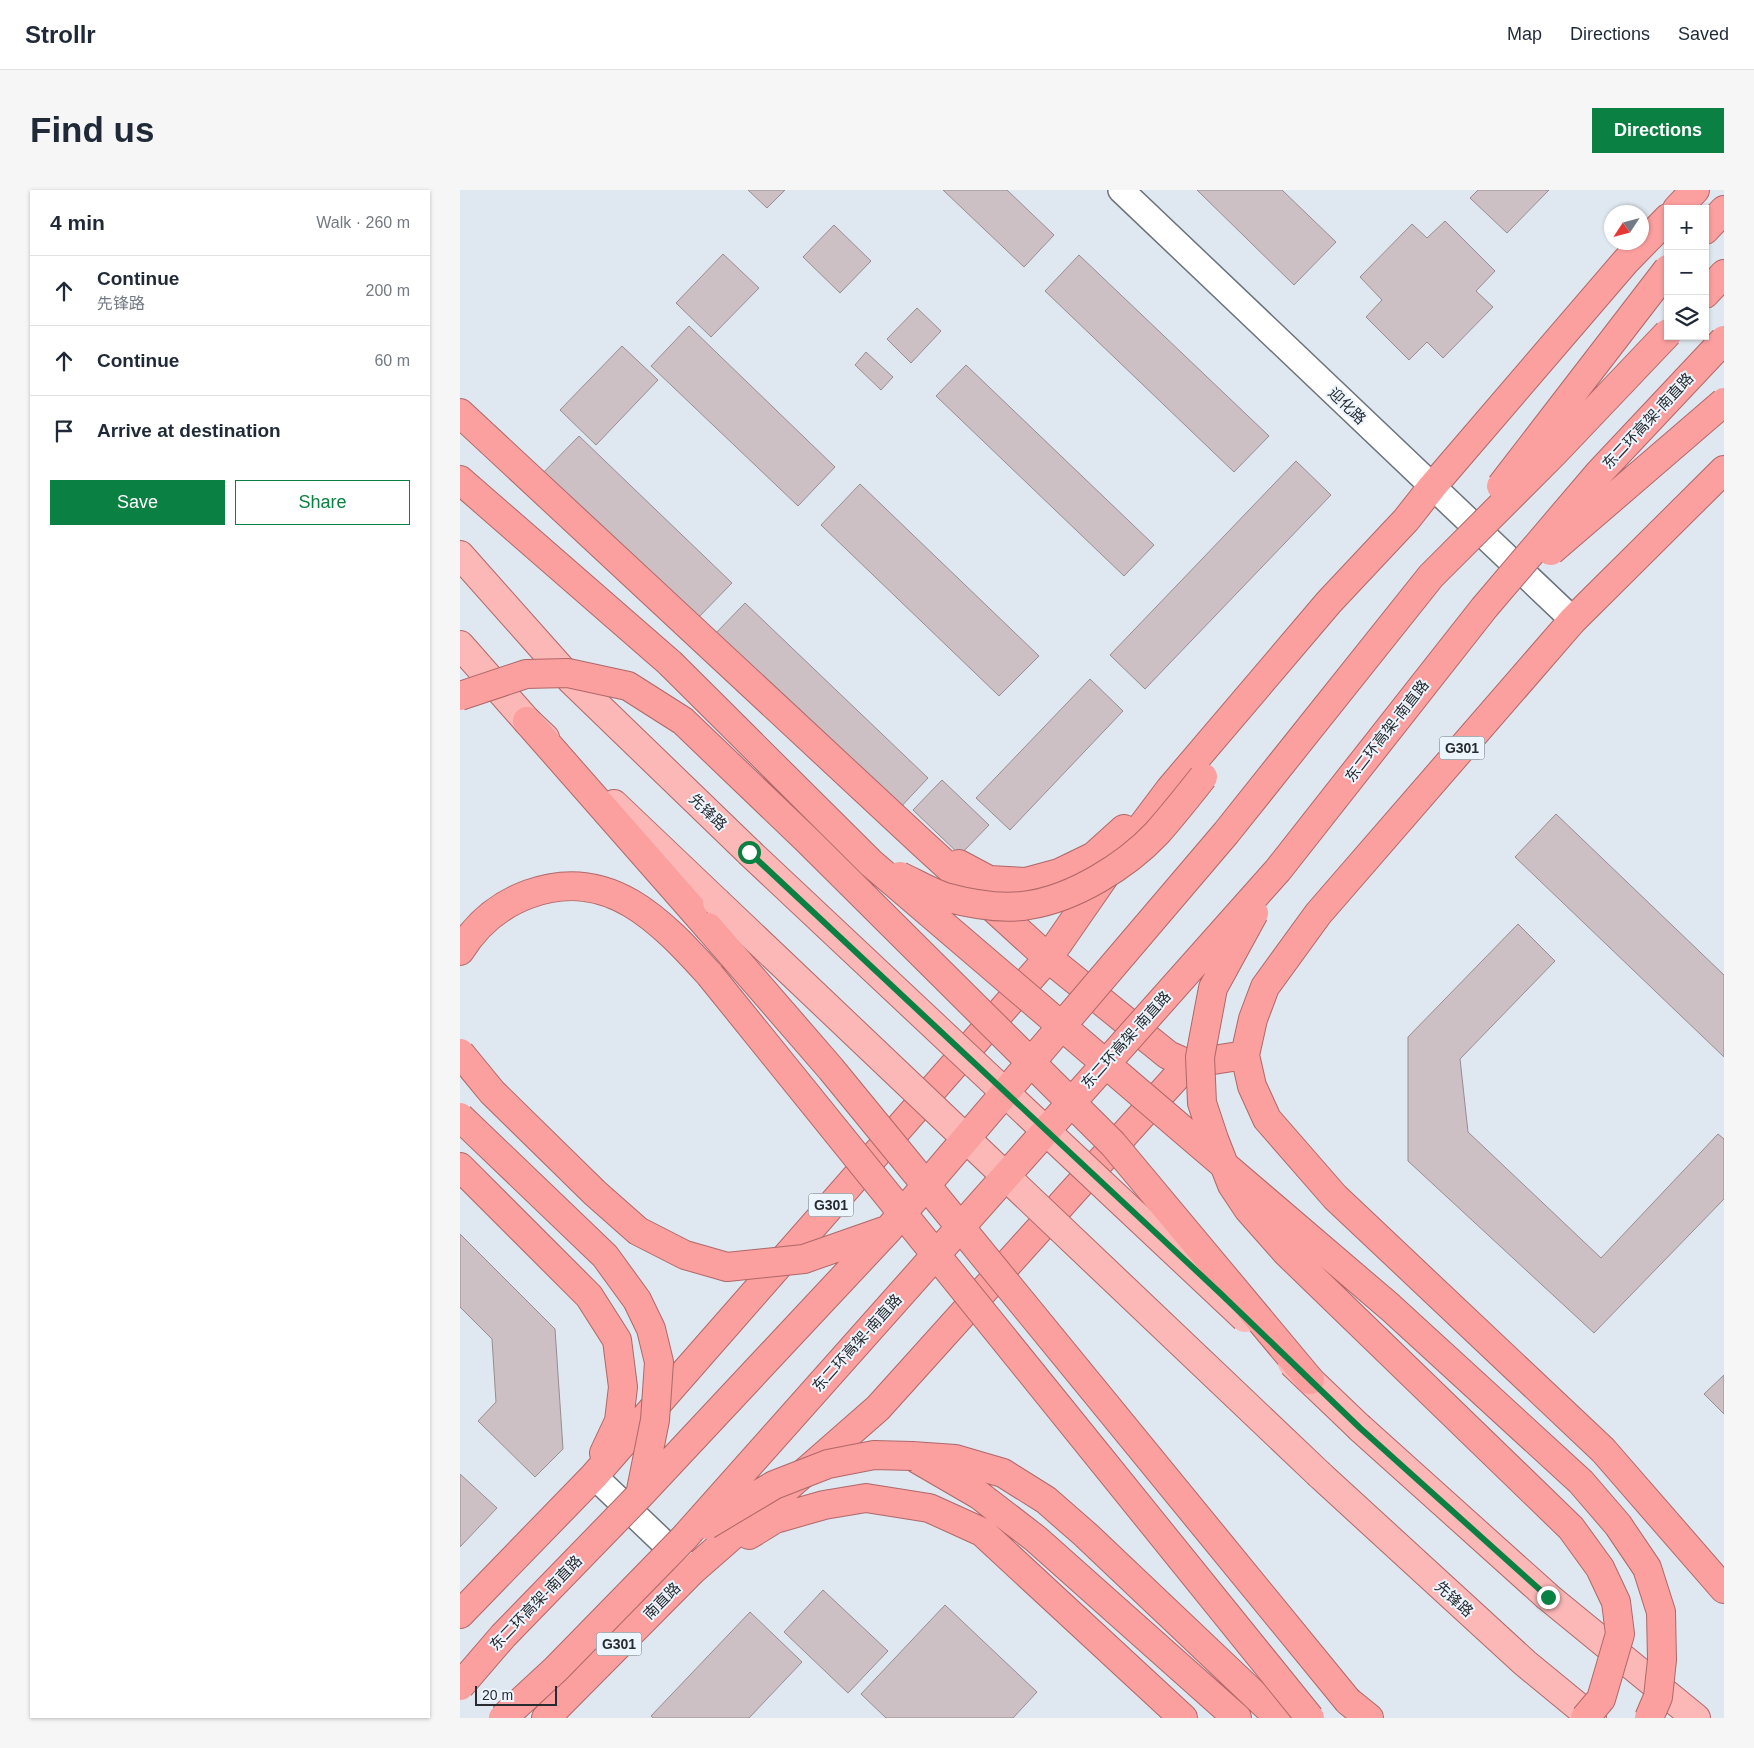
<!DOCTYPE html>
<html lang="en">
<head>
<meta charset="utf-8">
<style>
  :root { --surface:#fff; --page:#f6f6f7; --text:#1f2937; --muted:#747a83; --line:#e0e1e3; --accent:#0b8043 }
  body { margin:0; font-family:Arial,"Noto Sans SC",sans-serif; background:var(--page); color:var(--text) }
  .controls { position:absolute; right:15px; top:15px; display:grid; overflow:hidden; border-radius:0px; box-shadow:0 1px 4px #0004 }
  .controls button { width:45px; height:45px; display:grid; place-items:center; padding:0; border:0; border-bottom:1px solid var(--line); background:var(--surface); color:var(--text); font:25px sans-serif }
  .compass { position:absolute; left:1144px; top:15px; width:45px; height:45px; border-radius:50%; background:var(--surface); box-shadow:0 1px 4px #0004; rotate:234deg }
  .scale { position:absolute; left:15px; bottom:12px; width:82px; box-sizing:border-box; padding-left:5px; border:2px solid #282b2f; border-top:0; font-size:14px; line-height:18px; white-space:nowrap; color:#282b2f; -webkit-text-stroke:4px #ecf5fe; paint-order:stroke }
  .stop { position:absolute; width:15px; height:15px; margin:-11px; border:4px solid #0b8043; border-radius:50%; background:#fff }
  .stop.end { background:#0b8043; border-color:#fff; box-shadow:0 1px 5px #0008 }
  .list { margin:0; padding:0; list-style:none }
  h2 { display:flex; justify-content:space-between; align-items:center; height:65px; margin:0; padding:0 20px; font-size:21px }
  h2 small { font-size:16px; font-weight:400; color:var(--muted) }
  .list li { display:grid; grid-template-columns:32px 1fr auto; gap:15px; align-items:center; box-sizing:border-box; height:70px; padding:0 20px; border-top:1px solid var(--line) }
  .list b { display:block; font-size:19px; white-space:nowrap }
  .list p { margin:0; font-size:16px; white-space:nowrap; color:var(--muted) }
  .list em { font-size:16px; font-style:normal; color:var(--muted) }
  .actions { display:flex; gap:10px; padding:15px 20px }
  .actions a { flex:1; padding:11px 0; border:1px solid var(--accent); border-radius:0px; text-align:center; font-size:18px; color:var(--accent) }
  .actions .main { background:var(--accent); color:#fff }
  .icon { flex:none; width:28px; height:28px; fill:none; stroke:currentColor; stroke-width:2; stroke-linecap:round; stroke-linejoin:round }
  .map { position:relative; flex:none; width:1264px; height:1528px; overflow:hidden; border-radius:0px }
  header { display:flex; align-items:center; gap:30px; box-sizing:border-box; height:70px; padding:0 25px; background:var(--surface); border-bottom:1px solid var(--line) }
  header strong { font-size:24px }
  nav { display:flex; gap:28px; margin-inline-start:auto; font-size:18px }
  .intro { display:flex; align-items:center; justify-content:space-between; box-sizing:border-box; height:120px; padding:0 30px }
  h1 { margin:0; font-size:35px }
  .button { padding:12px 22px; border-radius:0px; background:var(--accent); color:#fff; font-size:18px; font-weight:700 }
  main { display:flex; gap:30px; padding:0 30px }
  aside { flex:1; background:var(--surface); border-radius:0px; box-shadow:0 1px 4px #0004 }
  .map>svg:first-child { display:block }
  .building { fill:#cdc0c4; stroke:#988c90 }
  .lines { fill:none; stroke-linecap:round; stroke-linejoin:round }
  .minor-casing { stroke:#6c737b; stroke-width:28 }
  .primary-casing { stroke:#b06768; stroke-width:30 }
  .trunk-casing { stroke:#b06768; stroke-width:30 }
  .minor { stroke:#fff; stroke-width:25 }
  .primary { stroke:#fcb7b7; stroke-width:28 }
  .trunk { stroke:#fb9f9f; stroke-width:28 }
  .primary-bridge-casing { stroke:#b06768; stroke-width:30; stroke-linecap:butt }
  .trunk-bridge-casing { stroke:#b06768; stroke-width:30; stroke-linecap:butt }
  .primary-bridge { stroke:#fcb7b7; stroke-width:28 }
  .trunk-bridge { stroke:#fb9f9f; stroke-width:28 }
  .route { stroke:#0b8043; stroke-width:6 }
  .labels { text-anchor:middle; stroke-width:4; stroke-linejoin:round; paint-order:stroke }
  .shield { fill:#ecf5fe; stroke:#63686d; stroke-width:1 }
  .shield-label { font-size:14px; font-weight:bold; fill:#282b2f }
  .street-label { font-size:15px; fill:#282b2f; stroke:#ecf5fe }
</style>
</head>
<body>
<header>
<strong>Strollr</strong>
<nav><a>Map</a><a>Directions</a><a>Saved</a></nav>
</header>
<div class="intro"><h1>Find us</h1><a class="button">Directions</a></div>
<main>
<aside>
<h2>4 min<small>Walk · 260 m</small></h2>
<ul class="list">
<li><svg class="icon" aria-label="ahead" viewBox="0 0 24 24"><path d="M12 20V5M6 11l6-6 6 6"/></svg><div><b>Continue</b><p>先锋路</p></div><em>200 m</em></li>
<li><svg class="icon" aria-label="ahead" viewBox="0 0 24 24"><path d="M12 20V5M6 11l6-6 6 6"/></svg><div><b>Continue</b></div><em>60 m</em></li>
<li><svg class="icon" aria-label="arrive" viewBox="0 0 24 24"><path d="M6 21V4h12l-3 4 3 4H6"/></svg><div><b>Arrive at destination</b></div></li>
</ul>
<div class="actions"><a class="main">Save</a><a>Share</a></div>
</aside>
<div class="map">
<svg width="1264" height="1528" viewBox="0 0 1264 1528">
  <rect width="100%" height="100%" fill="#dfe8f0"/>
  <path class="building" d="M288,0H325L307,18Z
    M483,0H547L594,45L564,77Z
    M737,0H822L876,52L834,95Z
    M1018,0H1089L1047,43L1010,8Z
    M985,31L1035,81L1016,101L1033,117L983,168L967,152L949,170L906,127L922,110L900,87L952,34L967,48Z
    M374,35L411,71L380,103L343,67Z
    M263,64L299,98L251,147L216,113Z
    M619,65L809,246L774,282L585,101Z
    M457,118L481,141L451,173L427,149Z
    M229,136L375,277L338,316L191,176Z
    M162,156L198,190L136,255L100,220Z
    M406,162L433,187L421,200L395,175Z
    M506,175L694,355L664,386L476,206Z
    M119,246L272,393L233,433L80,286Z
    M836,271L871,305L685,499L650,465Z
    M400,294L579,466L539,506L361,335Z
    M285,413L468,588L437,621L254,445Z
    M630,489L663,521L550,640L516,608Z
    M482,590L529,635L500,665L453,620Z
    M1096,624L1264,785V867L1055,667Z
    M1058,734L1095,771L1000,869L1008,942L1141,1068L1258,944L1264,949V1009L1134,1143L948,971V847Z
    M0,1044L95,1139L103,1259L75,1287L18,1231L36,1212L32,1149L0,1117Z
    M1264,1185V1224L1244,1204Z
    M0,1284L37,1318L0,1357Z
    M363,1400L428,1461L388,1503L324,1442Z
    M485,1415L577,1502L553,1528H426L401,1504Z
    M290,1422L342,1472L289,1528H193L191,1526Z"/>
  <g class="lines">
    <defs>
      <path id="minor" d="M661,0L1113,430
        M134,1286L227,1375"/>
      <path id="primary" d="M0,365L112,491L289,662
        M0,455L67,531L85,548
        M154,614L257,712
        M900,1238L1088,1407L1236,1528
        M860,1285L1065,1473L1132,1528"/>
      <path id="trunk" d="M1217,19L1235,0
        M1245,40L1264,20
        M1245,104L1264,84
        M0,223L462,653L588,768L708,865L728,874
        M1264,280L1113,430L858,724L805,797L793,829L785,865L792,896L807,929L875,1007L1143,1260L1264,1399
        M0,290L210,473
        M67,531L248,737
        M499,674L529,690L566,692L599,683L634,666L664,639
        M0,761C16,735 39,715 69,704C149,675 201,731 250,785
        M0,977L129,1106L157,1150L163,1197L159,1231L144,1263
        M452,1266L495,1269L543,1283L586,1310L626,1345L819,1528
        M457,1269L519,1305L576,1349L777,1528
        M289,1345L315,1329L364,1315L406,1308L469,1318L522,1342L723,1528
        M0,1424L134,1286L588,768L649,680L710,599L869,412L946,330L972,297L1166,71L1208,28
        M888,1511L909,1528
        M86,1528L233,1380L418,1218L728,874L785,865"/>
    </defs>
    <use href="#minor" class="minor-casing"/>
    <use href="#primary" class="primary-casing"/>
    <use href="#trunk" class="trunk-casing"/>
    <use href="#minor" class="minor"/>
    <use href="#primary" class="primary"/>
    <use href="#trunk" class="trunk"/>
    <defs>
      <path id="primary-bridge" d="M289,662L785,1128
        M257,712L860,1285
        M832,1173L900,1238"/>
      <path id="trunk-bridge" d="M1041,296L1208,79
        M1091,361L1264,212
        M210,473L411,673L930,1117L1121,1292L1158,1335L1187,1378L1201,1422L1202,1470L1198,1507L1189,1528
        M0,506L66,484L108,483L168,496L223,531L346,649L653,954L850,1190
        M440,686C455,693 470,702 485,707C511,714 542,720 569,715C614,708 666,676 697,643C713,625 728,606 743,587
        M794,723L753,798L740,867L742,913L754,949L772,995L788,1019L827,1063L1111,1338L1140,1378L1156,1412L1160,1444L1141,1509L1125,1528
        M248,737L371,879L888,1511
        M250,785L850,1528
        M0,863L32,902L135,1003L178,1041L225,1065L267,1077L344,1069L424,1041
        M0,927L145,1066L177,1110L191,1139L199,1172L195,1230L180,1305
        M247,1335L314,1295L368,1274L414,1265L452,1266
        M0,1496L43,1446L180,1305L428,1040L766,643L971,386L1093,264L1208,143
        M43,1528L96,1479L224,1348L818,680L1024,418L1139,283L1264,150"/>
    </defs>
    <use href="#primary-bridge" class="primary-bridge-casing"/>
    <use href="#trunk-bridge" class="trunk-bridge-casing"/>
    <use href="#primary-bridge" class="primary-bridge"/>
    <use href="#trunk-bridge" class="trunk-bridge"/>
  </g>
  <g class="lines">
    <path class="route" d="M289,662L760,1103L900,1238L1088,1407"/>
  </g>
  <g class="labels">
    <g class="shield">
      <rect x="979.5" y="546.5" width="45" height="23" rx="4"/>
      <rect x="348.5" y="1003.5" width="45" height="23" rx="4"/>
      <rect x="136.5" y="1442.5" width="45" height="23" rx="4"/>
    </g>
    <g class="shield-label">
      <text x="1002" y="563">G301</text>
      <text x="371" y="1020">G301</text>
      <text x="159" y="1459">G301</text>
    </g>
    <g class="street-label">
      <text transform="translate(887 216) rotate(44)" y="5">迎化路</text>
      <text transform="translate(1188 231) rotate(-47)" y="5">东二环高架-南直路</text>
      <text transform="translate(927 541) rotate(-52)" y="5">东二环高架-南直路</text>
      <text transform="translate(248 622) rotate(44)" y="5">先锋路</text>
      <text transform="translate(666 850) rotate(-48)" y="5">东二环高架-南直路</text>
      <text transform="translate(397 1153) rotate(-48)" y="5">东二环高架-南直路</text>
      <text transform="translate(994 1409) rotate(42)" y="5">先锋路</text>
      <text transform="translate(202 1411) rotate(-45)" y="5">南直路</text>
      <text transform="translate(76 1413) rotate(-46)" y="5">东二环高架-南直路</text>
    </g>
  </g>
</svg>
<div class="controls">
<button>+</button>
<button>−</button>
<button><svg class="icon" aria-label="layers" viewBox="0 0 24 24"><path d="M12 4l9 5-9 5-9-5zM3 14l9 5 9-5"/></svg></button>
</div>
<svg class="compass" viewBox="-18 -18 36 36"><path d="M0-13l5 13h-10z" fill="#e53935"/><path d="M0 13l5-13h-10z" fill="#747a83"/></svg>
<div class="scale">20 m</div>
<div class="stop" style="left:289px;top:662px"></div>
<div class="stop end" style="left:1088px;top:1407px"></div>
</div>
</main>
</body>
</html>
